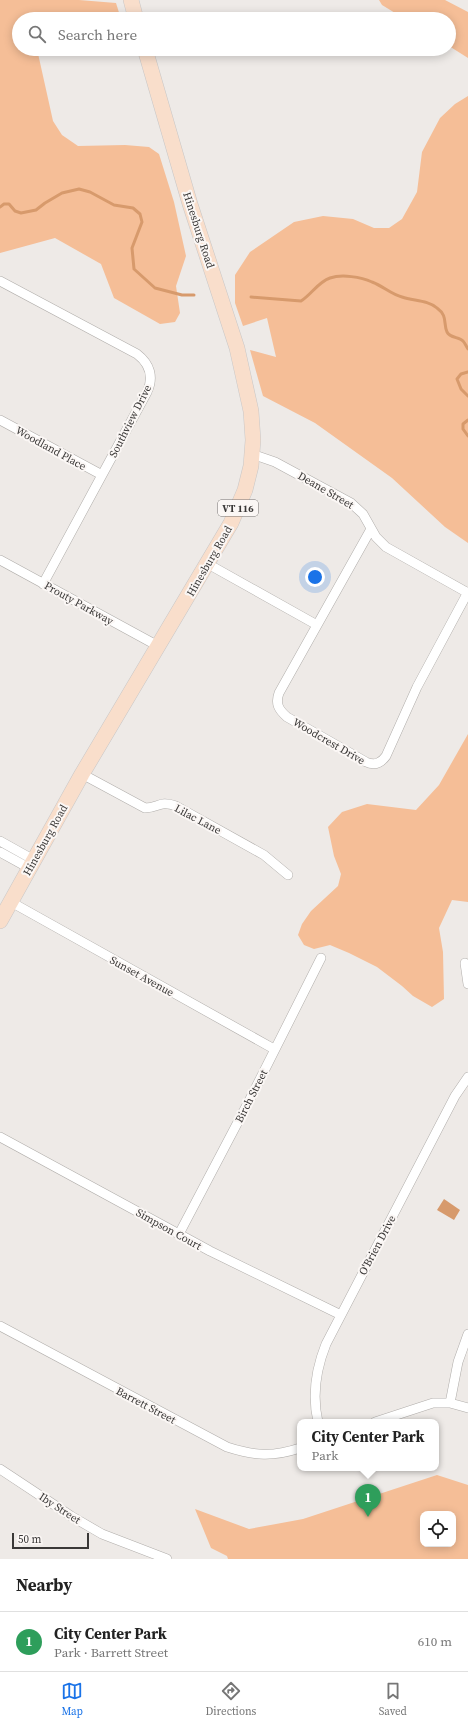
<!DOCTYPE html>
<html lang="en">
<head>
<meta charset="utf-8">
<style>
  :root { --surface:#fff; --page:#f2f2f2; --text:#222; --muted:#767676; --line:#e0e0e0; --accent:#1a73e8 }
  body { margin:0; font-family:"Source Serif 4",serif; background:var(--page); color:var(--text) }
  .controls { position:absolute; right:12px; bottom:12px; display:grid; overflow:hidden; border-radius:8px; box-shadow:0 2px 10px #0003 }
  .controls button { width:36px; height:36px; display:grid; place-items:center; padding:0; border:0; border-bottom:1px solid var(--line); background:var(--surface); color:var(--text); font:20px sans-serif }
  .scale { position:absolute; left:12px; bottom:10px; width:77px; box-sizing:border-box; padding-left:4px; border:2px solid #3a3837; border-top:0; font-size:11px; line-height:14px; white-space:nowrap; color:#3a3837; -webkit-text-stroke:3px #fbf7f5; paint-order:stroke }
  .you { position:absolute; left:315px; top:577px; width:14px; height:14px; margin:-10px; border:3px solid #fff; border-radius:50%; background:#1a73e8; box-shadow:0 0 0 6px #1a73e833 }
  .badge { display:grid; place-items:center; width:26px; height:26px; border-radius:50%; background:var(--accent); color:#fff; font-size:13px; font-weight:700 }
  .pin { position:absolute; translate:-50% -33px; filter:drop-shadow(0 1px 2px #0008) }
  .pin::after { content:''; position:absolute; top:21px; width:14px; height:12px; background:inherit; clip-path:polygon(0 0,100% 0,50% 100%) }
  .popup { position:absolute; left:297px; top:1419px; width:142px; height:52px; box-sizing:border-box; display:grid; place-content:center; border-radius:8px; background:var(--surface); filter:drop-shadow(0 1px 3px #0005); font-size:13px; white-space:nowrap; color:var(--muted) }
  .popup b { font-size:15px; color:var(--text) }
  .popup::after { content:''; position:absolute; left:50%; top:100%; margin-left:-8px; border:8px solid transparent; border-top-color:var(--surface) }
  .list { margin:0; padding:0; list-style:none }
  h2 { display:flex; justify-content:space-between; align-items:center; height:52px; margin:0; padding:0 16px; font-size:17px }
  h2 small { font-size:13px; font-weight:400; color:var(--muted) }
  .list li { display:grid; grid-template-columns:26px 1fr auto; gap:12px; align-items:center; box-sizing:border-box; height:60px; padding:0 16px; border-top:1px solid var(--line) }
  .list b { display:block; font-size:15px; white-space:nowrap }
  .list p { margin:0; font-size:13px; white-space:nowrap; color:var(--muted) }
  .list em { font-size:13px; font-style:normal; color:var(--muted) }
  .icon { flex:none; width:22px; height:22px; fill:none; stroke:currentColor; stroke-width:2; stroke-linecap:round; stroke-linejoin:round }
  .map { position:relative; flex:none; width:468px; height:1559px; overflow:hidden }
  .search { position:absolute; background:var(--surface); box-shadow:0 2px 10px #0003; left:12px; right:12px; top:12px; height:44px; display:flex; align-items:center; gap:10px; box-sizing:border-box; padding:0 14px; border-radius:22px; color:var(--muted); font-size:15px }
  .sheet { height:112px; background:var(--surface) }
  nav { display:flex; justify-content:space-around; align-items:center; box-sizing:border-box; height:56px; border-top:1px solid var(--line); background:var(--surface); font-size:11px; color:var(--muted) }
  nav a { display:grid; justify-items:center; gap:2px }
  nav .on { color:var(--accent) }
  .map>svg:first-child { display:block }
  .green { fill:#f5be97; fill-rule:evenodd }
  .water { fill:#d79a6c }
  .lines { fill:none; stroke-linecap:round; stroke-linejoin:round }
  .stream { stroke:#d79a6c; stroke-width:3 }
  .street-casing { stroke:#b0adaa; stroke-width:10 }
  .primary-casing { stroke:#c8c7c7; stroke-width:16 }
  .street { stroke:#fff; stroke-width:9 }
  .primary { stroke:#f9decb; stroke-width:15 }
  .labels { text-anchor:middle; stroke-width:4; stroke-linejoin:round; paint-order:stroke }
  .shield { fill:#fbf7f5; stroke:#747170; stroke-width:1 }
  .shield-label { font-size:10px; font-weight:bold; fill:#3a3837 }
  .street-label { font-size:11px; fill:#3a3837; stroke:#fbf7f5 }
</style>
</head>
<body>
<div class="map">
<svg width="468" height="1559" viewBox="0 0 468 1559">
  <rect width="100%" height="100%" fill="#eeeae7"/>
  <path class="green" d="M0,0H79L116,3L121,19H19V49H37L53,121L62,135L78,146L125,145L149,147L159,154L174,202L186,256L176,286L180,313L175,322L160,324L114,298L101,264L55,238L0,253Z
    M379,0H445L468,12V58L449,46V19H405L382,5Z
    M468,96V543L445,527L392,478L315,423L263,396L250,350L276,357L267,318L243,326L235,303V275L250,252L294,222L323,216L353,219L374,228H389L402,219L417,192L422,152L440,118L455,104Z
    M468,734V902L452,900L439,928L443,952L444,999L432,1007L413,996L402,986L377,967L349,953L330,945L314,949L304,945L298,935L302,924L311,911L338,886L341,874L334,856L328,827L342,812L367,804L416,810L439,785Z
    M437,1475L468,1485V1559H228L227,1556L211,1548L195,1509L249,1529L303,1519ZM423,1514H453V1544H423Z"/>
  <path class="water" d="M444,1199L460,1210L454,1220L437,1210Z"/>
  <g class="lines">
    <path class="stream" d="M0,207L4,204H9L15,211L21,213L36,210L45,203L62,193L79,189L90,192L114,205L133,208L140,214L142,222L132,248L134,269L155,288L182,295H194
      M251,297L301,301C311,295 318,282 330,278C342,274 361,277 372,282C383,286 391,294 402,297C414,301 428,300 437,308C448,316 443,323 447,332C450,338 459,337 463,341C465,343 466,346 468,349
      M468,372L461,374L457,379L461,389L468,396
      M468,420L463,424V429L468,436"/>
    <defs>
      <path id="street" d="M0,281L137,354C150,364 154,377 147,392L43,584
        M0,420L102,475
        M252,454L275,462L351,503L363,514L376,537L386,547L468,593
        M371,529L279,693C275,704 279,710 287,717L366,762C375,766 381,763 386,756L417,687L468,592
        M0,560L158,646
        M208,564L317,625
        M82,774L145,808C159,808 159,800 176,806L264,855L288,875
        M0,841L34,860
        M0,852L29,868
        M11,902L274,1049
        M465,963L468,984
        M0,1137L210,1251L341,1315
        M179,1234L250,1099L321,958
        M0,1326L227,1447C255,1456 273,1457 300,1448
        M450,1403L458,1362L468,1334
        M318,1422C312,1396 316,1369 326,1344L455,1096L468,1077
        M375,1422L433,1403H450L468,1408
        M0,1469L71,1516L102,1534L167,1559"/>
      <path id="primary" d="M131,0L136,19
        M0,921L82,774L231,523L245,490L251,466L253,440L251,411L237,348L190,204L145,49"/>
    </defs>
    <use href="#street" class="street-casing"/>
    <use href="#primary" class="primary-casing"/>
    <use href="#street" class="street"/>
    <use href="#primary" class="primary"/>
  </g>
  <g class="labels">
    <rect class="shield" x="218" y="500" width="40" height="16" rx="3"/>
    <g class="shield-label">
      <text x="238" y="512">VT 116</text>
    </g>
    <g class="street-label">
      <text transform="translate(199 230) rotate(72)" y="4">Hinesburg Road</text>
      <text transform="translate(130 421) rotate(-63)" y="4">Southview Drive</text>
      <text transform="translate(51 448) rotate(29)" y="4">Woodland Place</text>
      <text transform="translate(326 490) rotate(30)" y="4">Deane Street</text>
      <text transform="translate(209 561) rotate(-60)" y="4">Hinesburg Road</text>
      <text transform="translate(79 603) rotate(29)" y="4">Prouty Parkway</text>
      <text transform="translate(329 741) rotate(30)" y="4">Woodcrest Drive</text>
      <text transform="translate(198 819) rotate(28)" y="4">Lilac Lane</text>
      <text transform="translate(45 840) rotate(-61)" y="4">Hinesburg Road</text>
      <text transform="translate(142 976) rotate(29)" y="4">Sunset Avenue</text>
      <text transform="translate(251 1096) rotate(-63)" y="4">Birch Street</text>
      <text transform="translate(169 1229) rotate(29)" y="4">Simpson Court</text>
      <text transform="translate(377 1245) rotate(-62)" y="4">O'Brien Drive</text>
      <text transform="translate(146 1405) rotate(28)" y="4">Barrett Street</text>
      <text transform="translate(60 1508) rotate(33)" y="4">Iby Street</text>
    </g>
  </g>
</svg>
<div class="controls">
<button><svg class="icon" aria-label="locate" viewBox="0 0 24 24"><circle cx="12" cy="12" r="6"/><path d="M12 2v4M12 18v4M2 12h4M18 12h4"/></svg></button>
</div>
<div class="scale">50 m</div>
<div class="you"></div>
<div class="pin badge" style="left:368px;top:1517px;background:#2e9e5b">1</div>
<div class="popup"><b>City Center Park</b>Park</div>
<div class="search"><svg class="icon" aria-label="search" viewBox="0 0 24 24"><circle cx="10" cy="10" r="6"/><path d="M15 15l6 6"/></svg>Search here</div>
</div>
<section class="sheet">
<h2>Nearby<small></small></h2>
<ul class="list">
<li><span class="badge" style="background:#2e9e5b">1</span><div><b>City Center Park</b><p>Park · Barrett Street</p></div><em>610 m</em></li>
</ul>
</section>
<nav>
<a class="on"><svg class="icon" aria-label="map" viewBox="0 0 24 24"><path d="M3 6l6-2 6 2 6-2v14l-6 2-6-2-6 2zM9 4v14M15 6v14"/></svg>Map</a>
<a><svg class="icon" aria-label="directions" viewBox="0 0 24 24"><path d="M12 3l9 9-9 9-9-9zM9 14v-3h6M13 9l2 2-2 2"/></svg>Directions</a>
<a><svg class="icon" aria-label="saved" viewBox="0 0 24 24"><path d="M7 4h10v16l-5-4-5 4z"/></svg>Saved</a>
</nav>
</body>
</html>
